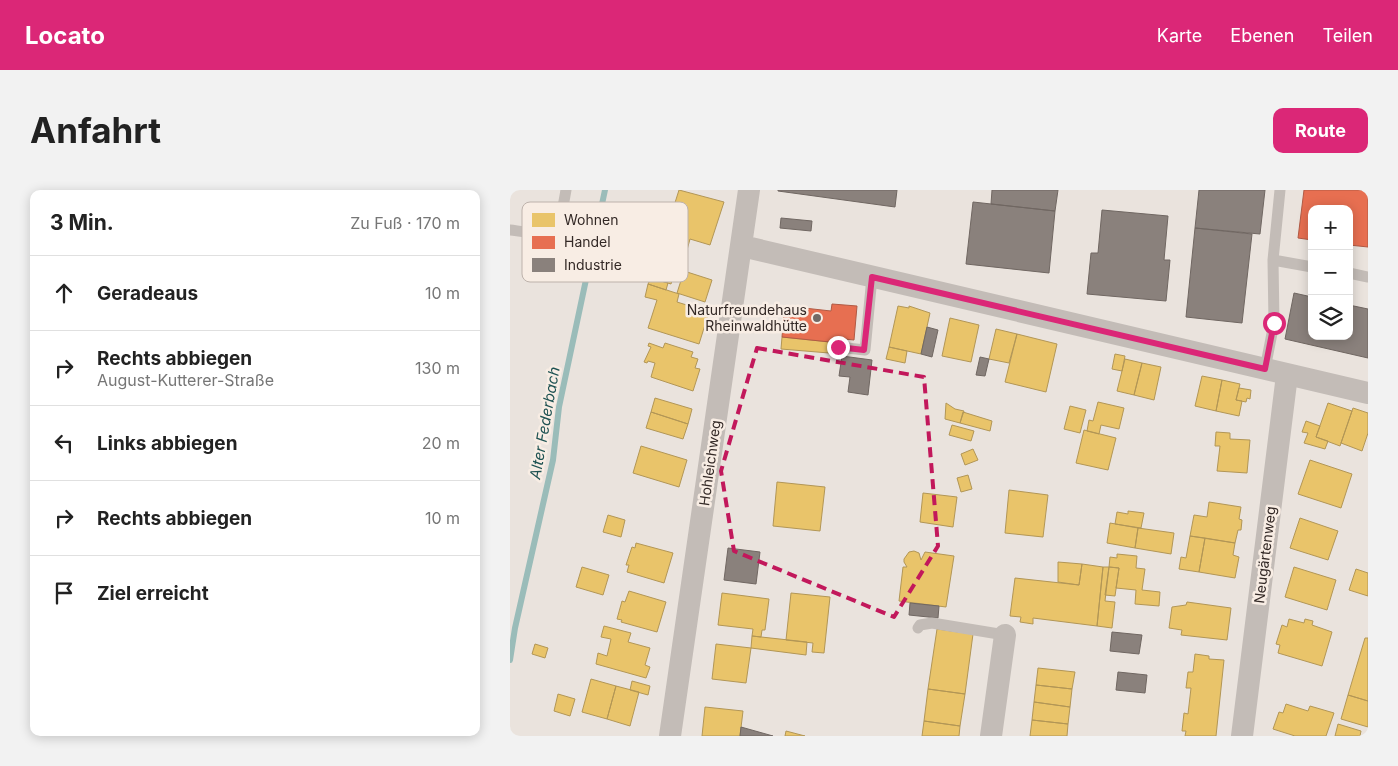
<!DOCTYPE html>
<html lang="de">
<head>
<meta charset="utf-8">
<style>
  :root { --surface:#fff; --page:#f2f2f2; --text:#222; --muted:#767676; --line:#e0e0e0; --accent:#db2777 }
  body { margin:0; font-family:Inter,sans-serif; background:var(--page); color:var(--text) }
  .controls { position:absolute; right:15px; top:15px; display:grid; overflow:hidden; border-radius:10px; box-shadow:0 2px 12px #0003 }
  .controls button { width:45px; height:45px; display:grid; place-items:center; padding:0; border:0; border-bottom:1px solid var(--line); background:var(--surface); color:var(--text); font:25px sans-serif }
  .stop { position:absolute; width:15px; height:15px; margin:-11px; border:4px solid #db2777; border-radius:50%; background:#fff }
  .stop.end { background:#db2777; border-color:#fff; box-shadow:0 1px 5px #0008 }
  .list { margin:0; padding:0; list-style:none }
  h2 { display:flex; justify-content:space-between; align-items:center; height:65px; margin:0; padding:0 20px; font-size:21px }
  h2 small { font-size:16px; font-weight:400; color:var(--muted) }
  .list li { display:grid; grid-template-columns:32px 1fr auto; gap:15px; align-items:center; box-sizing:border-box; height:75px; padding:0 20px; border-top:1px solid var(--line) }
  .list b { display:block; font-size:19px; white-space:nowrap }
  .list p { margin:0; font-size:16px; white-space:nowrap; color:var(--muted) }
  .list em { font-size:16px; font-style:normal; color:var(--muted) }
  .icon { flex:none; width:28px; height:28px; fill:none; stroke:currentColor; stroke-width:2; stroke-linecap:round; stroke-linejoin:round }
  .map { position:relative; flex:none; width:858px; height:546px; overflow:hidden; border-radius:10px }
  header { display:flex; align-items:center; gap:30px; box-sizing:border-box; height:70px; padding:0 25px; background:var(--accent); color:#fff }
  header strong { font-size:24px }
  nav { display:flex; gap:28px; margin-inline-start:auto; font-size:18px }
  .intro { display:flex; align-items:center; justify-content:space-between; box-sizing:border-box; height:120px; padding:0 30px }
  h1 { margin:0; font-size:35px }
  .button { padding:12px 22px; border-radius:10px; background:var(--accent); color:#fff; font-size:18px; font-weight:700 }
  main { display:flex; gap:30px; padding:0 30px }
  aside { flex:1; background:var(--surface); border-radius:10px; box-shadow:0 2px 12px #0003 }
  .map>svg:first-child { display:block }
  .homes { fill:#e9c46a; stroke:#b29656 }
  .shops { fill:#e76f51; stroke:#b15a44 }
  .industry { fill:#8a817c; stroke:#706762 }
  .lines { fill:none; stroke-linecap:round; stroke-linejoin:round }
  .stream { stroke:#9abcb9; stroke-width:6 }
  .lane { stroke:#c3bcb7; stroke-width:11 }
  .street { stroke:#c3bcb7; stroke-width:22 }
  .route { stroke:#db2777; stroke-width:6 }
  .marked { fill:none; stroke:#c2185b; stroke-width:4; stroke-dasharray:10 6; stroke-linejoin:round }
  .poi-dot { fill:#736a66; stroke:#f8ede4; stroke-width:2 }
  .labels { text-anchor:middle; stroke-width:5; stroke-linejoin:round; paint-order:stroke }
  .poi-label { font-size:14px; fill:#332926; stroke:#f8ede4; text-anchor:end }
  .street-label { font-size:14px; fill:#332926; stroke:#f8ede4 }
  .water-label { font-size:15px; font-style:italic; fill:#1e5252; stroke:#f8ede4 }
  .key { fill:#f8ede4; stroke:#bdb2ab; stroke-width:1 }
  .key-label { font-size:14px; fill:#332926 }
</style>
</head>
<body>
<header>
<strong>Locato</strong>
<nav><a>Karte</a><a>Ebenen</a><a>Teilen</a></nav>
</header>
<div class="intro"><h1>Anfahrt</h1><a class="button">Route</a></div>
<main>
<aside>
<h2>3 Min.<small>Zu Fuß · 170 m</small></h2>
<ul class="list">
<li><svg class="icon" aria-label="ahead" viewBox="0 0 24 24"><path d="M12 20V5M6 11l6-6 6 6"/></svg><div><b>Geradeaus</b></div><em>10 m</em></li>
<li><svg class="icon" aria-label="right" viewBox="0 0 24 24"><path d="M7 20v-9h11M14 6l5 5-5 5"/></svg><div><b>Rechts abbiegen</b><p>August-Kutterer-Straße</p></div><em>130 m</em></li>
<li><svg class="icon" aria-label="left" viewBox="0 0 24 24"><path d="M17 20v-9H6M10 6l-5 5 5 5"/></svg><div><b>Links abbiegen</b></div><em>20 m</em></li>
<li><svg class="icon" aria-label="right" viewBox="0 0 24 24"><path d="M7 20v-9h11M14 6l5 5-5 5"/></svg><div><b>Rechts abbiegen</b></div><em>10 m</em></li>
<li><svg class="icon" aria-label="arrive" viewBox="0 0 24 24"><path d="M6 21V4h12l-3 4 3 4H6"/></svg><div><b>Ziel erreicht</b></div></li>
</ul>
</aside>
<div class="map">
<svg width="858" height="546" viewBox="0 0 858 546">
  <rect width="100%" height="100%" fill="#eae3dd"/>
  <path class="homes" d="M169,0L214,12L200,55L180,49L177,60L160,55L165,39L169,41L174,23L163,19Z
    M132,47L177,60L176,64L171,63L161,94L113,79L118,64L126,67Z
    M174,81L202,90L195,112L167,103Z
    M141,88L158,93L156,100L138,94Z
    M138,94L169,104L167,112L199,122L189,154L138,138L147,110L135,107Z
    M388,116L399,118V116L420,123L411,164L379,157Z
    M440,128L469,135L461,172L432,166Z
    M486,139L507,144L499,173L479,169Z
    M507,144L547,154L536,202L495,192Z
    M272,147L320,152L319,163L271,159Z
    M139,153L153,158L155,153L183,162L181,167L188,169L185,178L190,179L183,201L141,187L145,173L138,171L137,173L134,172L141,157L138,156Z
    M379,157L397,161L395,173L376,169Z
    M605,164L615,166L612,181L602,179Z
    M615,169L632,173L624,205L607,201Z
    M632,173L651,177L644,210L624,205Z
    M692,186L712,190L706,221L685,216Z
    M712,190L730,194L726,210L732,211L729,226L706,221Z
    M729,198L741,200L740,209L737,208L736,212L726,210Z
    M145,208L182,219L178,234L141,222Z
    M588,212L614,218L609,239L591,235L589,244L577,241L579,230L583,231Z
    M436,213L445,219L454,221L450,233L435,229Z
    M818,213L842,221L830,256L806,247Z
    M560,216L576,220L570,243L554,239Z
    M843,218L858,223V243L852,261L831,253Z
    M141,222L178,234L173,249L136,238Z
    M453,222L482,231L480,241L450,233Z
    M796,231L810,236L806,247L818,251L815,259L794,253L798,243L792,242Z
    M442,235L464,241L461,251L439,245Z
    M574,240L606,248L598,280L566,273Z
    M706,242L720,243V249L740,250L737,283L707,281L710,256H705Z
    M131,256L177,270L169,297L123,283Z
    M463,259L468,270L455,275L451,264Z
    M800,270L842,284L831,318L788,304Z
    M458,285L462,299L451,302L447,288Z
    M267,292L315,297L310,341L263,336Z
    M499,300L538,305L533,347L495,343Z
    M413,303L447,307L443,337L410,332Z
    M699,312L731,317L729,329L732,330L731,340H728L725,353L680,346L684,325L697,327Z
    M618,321L634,323L631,338L605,334L607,322L618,324Z
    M98,325L115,330L111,347L93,342Z
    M790,328L828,341L818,370L780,358Z
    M600,333L628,338L625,358L597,353Z
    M628,338L664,343L661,364L625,358Z
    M680,346L695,348L689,382L669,379L671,367L676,368Z
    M695,348L725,353L723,365L729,367L725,388L689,382Z
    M126,353L163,363L154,393L117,382L119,375H116L122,357L125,358Z
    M404,361L409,363L411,370L415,362L444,366L436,417L389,411L393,377H397L394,372V369L399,362Z
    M607,364L627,366L626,378L635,379L632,400L650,402L649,416L625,414L626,400L606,398L609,378L599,377L600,367L607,368Z
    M548,372L572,374L569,395L548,392Z
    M572,374L593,377L587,436L523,428V434L510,432L511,427L500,426L505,388L569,395Z
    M72,377L99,385L93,405L66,397Z
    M593,377H599L595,411L605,412L602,438L587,436Z
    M599,377L609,378L605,406L595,405Z
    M784,377L826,390L817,420L775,407Z
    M846,379L858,383V406L839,400Z
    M119,401L156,412L147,442L111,432L112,430L107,429L112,411L115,412Z
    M212,403L259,409L255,440H252L251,447L242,446L243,439L208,435Z
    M281,403L320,407L314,463L302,462L303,453L276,450Z
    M677,412L721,418L717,450L671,445L672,440L659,438L662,417L676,415Z
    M779,429L794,433L795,429L803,431L802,435L822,442L812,476L768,463L770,455L766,454L772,435L777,437Z
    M94,436L121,443L118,452L140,458L135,475L140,477L136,488L86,474L88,463L97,466L101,449L91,447Z
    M427,439L463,444L455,504L418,499Z
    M242,446L297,452L296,465L241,458Z
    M855,448H858V511L838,505Z
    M25,454L38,458L35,468L22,464Z
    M206,454L241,458L236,493L202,489Z
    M685,464L699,466V469L714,470L706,546H675L676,541H672L674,523L678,524L681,498H676L678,482H683Z
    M528,478L565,482L562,499L526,495Z
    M81,489L106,496L97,529L72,522Z
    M122,491L140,496L138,505L120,500Z
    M526,495L562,499L560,517L524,512Z
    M106,496L129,502L120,536L97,529Z
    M418,499L455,504L450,536L414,531Z
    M48,504L65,509L60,526L44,521Z
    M838,505L858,511V537L831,529Z
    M524,512L560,517L558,534L522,530Z
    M776,514L798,521L800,516L824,523L816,546H785L763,539L769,522L773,523Z
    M195,517L233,521L230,546H192Z
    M522,530L558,534L557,546H520Z
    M414,531L450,536L449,546H412Z
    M828,534L851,541L850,546H825Z
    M276,541L295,546H275Z"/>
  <path class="shops" d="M794,0H858V57L839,55V19H802V50L788,48Z
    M322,114L347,116L344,150L323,148L322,152H320L272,147L274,123L293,125L294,118L321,121Z"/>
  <path class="industry" d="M268,0H387L385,17L268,1Z
    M482,0H548L545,21L481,14Z
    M689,0H755L750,44L685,38Z
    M463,12L545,21L539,83L456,74Z
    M592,20L658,26L654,70H660L656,111L577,104L581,63H588Z
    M271,28L302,31L301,41L270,38Z
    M685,38L742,44L732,133L676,127Z
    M784,103L802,107V146H839V115L858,119V168L775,149Z
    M417,137L428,140L422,167L411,164Z
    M332,166L362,170L358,205L338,202L340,187L329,186Z
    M470,167L479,169L475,186L466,185Z
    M218,358L250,362L246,394L214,390Z
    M400,413L429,416L428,428L399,425Z
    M602,442L632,445L629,464L600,461Z
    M608,482L637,485L635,503L606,500Z
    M231,537L263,546H230Z"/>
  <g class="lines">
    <path class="stream" d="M0,470L5,438L43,270L49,217L95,0"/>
    <path class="lane" d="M0,40C9,41 23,44 32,42C52,38 53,16 56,0
      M763,70L802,77
      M839,83L858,87
      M328,157L355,160L362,87
      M755,179L764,133L763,70L770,0
      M408,438L410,435L422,433L495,445"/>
    <path class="street" d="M232,56L858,203
      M160,546L239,0
      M481,546L495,445
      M732,546L777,185"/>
  </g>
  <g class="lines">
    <path class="route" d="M328,157L354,160L362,87L755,179L764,133"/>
  </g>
  <path class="marked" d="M247,158L414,187L428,356L384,427L224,361L211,281Z"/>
  <circle class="poi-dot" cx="307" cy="128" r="5"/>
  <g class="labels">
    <g class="poi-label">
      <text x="297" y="125">Naturfreundehaus<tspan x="297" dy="16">Rheinwaldhütte</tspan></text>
    </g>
    <g class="street-label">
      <text transform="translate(200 273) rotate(-82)" y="5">Hohleichweg</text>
      <text transform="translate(755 365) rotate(-83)" y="5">Neugärtenweg</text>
    </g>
    <g class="water-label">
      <text transform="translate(35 233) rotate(-80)" y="5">Alter Federbach</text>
    </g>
  </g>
  <rect x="12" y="12" width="166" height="80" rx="8" class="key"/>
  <rect x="22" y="23" width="23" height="14" fill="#e9c46a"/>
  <rect x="22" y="46" width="23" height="13" fill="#e76f51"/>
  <rect x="22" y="68" width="23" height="14" fill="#8a817c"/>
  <g class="key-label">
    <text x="54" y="35">Wohnen</text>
    <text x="54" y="57">Handel</text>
    <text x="54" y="80">Industrie</text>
  </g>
</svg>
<div class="controls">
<button>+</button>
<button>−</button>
<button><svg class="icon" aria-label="layers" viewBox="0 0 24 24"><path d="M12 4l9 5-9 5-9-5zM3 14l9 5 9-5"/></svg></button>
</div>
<div class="stop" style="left:764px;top:133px"></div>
<div class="stop end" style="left:328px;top:157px"></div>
</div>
</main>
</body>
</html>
